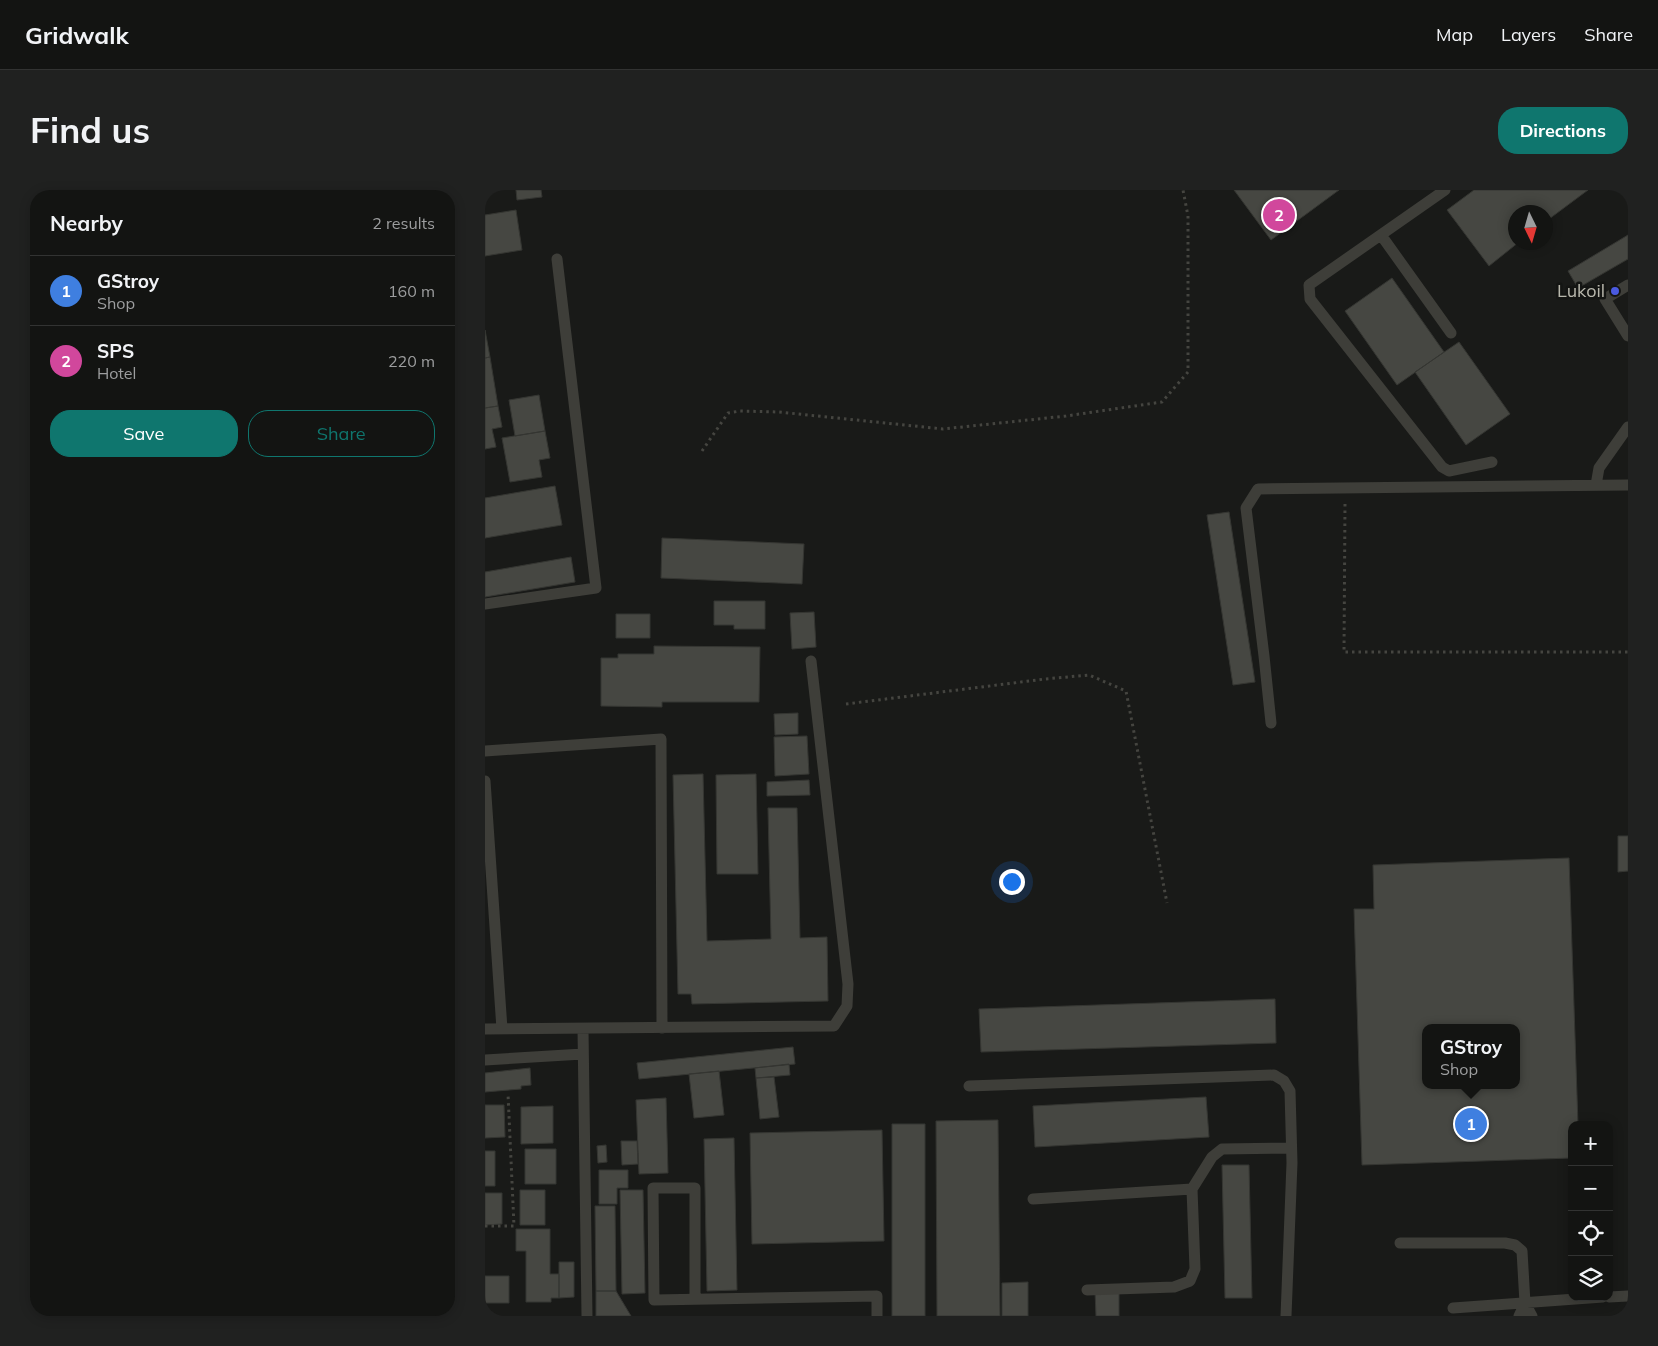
<!DOCTYPE html>
<html lang="en">
<head>
<meta charset="utf-8">
<style>
  :root { --surface:#131412; --page:#202120; --text:#f1f3f6; --muted:#9d9e9f; --line:#323332; --accent:#0f766e }
  body { margin:0; font-family:Mulish,sans-serif; background:var(--page); color:var(--text) }
  .controls { position:absolute; right:15px; bottom:15px; display:grid; overflow:hidden; border-radius:10px; box-shadow:0 2px 12px #0003 }
  .controls button { width:45px; height:45px; display:grid; place-items:center; padding:0; border:0; border-bottom:1px solid var(--line); background:var(--surface); color:var(--text); font:25px sans-serif }
  .compass { position:absolute; left:1023px; top:15px; width:45px; height:45px; border-radius:50%; background:var(--surface); box-shadow:0 2px 12px #0003; rotate:175deg }
  .you { position:absolute; left:526px; top:691px; width:18px; height:18px; margin:-12px; border:4px solid #fff; border-radius:50%; background:#1a73e8; box-shadow:0 0 0 8px #1a73e833 }
  .badge { display:grid; place-items:center; width:32px; height:32px; border-radius:50%; background:var(--accent); color:#fff; font-size:16px; font-weight:700 }
  .pin { position:absolute; translate:-50% -50%; border:2px solid #fff; box-shadow:0 1px 5px #0006 }
  .popup { position:absolute; left:937px; top:834px; width:98px; height:65px; box-sizing:border-box; display:grid; place-content:center; border-radius:10px; background:var(--surface); filter:drop-shadow(0 1px 4px #0005); font-size:16px; white-space:nowrap; color:var(--muted) }
  .popup b { font-size:19px; color:var(--text) }
  .popup::after { content:''; position:absolute; left:50%; top:100%; margin-left:-10px; border:10px solid transparent; border-top-color:var(--surface) }
  .list { margin:0; padding:0; list-style:none }
  h2 { display:flex; justify-content:space-between; align-items:center; height:65px; margin:0; padding:0 20px; font-size:21px }
  h2 small { font-size:16px; font-weight:400; color:var(--muted) }
  .list li { display:grid; grid-template-columns:32px 1fr auto; gap:15px; align-items:center; box-sizing:border-box; height:70px; padding:0 20px; border-top:1px solid var(--line) }
  .list b { display:block; font-size:19px; white-space:nowrap }
  .list p { margin:0; font-size:16px; white-space:nowrap; color:var(--muted) }
  .list em { font-size:16px; font-style:normal; color:var(--muted) }
  .actions { display:flex; gap:10px; padding:15px 20px }
  .actions a { flex:1; padding:11px 0; border:1px solid var(--accent); border-radius:20px; text-align:center; font-size:18px; color:var(--accent) }
  .actions .main { background:var(--accent); color:#fff }
  .icon { flex:none; width:28px; height:28px; fill:none; stroke:currentColor; stroke-width:2; stroke-linecap:round; stroke-linejoin:round }
  .map { position:relative; flex:none; width:1143px; height:1126px; overflow:hidden; border-radius:20px }
  header { display:flex; align-items:center; gap:30px; box-sizing:border-box; height:70px; padding:0 25px; background:var(--surface); border-bottom:1px solid var(--line) }
  header strong { font-size:24px }
  nav { display:flex; gap:28px; margin-inline-start:auto; font-size:18px }
  .intro { display:flex; align-items:center; justify-content:space-between; box-sizing:border-box; height:120px; padding:0 30px }
  h1 { margin:0; font-size:35px }
  .button { padding:12px 22px; border-radius:20px; background:var(--accent); color:#fff; font-size:18px; font-weight:700 }
  main { display:flex; gap:30px; padding:0 30px }
  aside { flex:1; background:var(--surface); border-radius:20px; box-shadow:0 2px 12px #0003 }
  .map>svg:first-child { display:block }
  .building { fill:#464742; stroke:#353632; fill-rule:evenodd }
  .lines { fill:none; stroke-linecap:round; stroke-linejoin:round }
  .path { stroke:#454540; stroke-width:3; stroke-dasharray:2.5 4; stroke-linecap:butt }
  .service { stroke:#3e3e39; stroke-width:11 }
  .poi-dot { fill:#4a5ae0; stroke:#141513; stroke-width:2 }
  .labels { text-anchor:middle; stroke-width:5; stroke-linejoin:round; paint-order:stroke }
  .poi-label { font-size:18px; fill:#b8b7ac; stroke:#141513; text-anchor:end }
</style>
</head>
<body>
<header>
<strong>Gridwalk</strong>
<nav><a>Map</a><a>Layers</a><a>Share</a></nav>
</header>
<div class="intro"><h1>Find us</h1><a class="button">Directions</a></div>
<main>
<aside>
<h2>Nearby<small>2 results</small></h2>
<ul class="list">
<li><span class="badge" style="background:#3f7fe0">1</span><div><b>GStroy</b><p>Shop</p></div><em>160 m</em></li>
<li><span class="badge" style="background:#d1479c">2</span><div><b>SPS</b><p>Hotel</p></div><em>220 m</em></li>
</ul>
<div class="actions"><a class="main">Save</a><a>Share</a></div>
</aside>
<div class="map">
<svg width="1143" height="1126" viewBox="0 0 1143 1126">
  <rect width="100%" height="100%" fill="#191a18"/>
  <path class="building" d="M31,0H56L57,7L32,10Z
    M749,0H854L786,50Z
    M989,0H1103L1060,32V22H1030V52H1034L1004,76L962,20Z
    M31,20L37,60L0,66V25Z
    M1143,45V69L1093,98L1083,81Z
    M907,88L959,162L912,195L860,121Z
    M0,140L5,167L0,168Z
    M974,152L1025,224L981,255L930,182Z
    M5,167L13,216L0,218V168Z
    M54,205L60,241L30,246L24,210Z
    M13,216L17,237L7,239L11,257L0,259V218Z
    M60,241L65,268L54,270L57,287L25,292L17,248Z
    M70,296L77,335L0,348V308Z
    M744,322L770,492L748,495L722,325Z
    M177,348L319,354L317,394L176,388Z
    M86,367L90,392L0,407V382Z
    M229,411H280V439H249V435H229Z
    M329,422L331,457L307,459L305,423Z
    M131,424H165V448H131Z
    M169,456L275,457L274,512H177V517L116,516V468H133V464H169Z
    M313,523V544L290,545L289,524Z
    M322,546L324,584L290,586L289,547Z
    M218,584L222,751L286,749L283,618H312L315,748L342,747L343,811L207,814L206,804H193L188,585Z
    M271,584L273,684H232L231,585Z
    M324,590L325,605L282,606V592Z
    M1133,646H1143V681L1133,682Z
    M1084,668L1093,935H1087V968L877,975L869,719H889L888,675ZM941,838H1031V895H941Z
    M790,809L791,853L496,862L494,819Z
    M308,857L310,874L154,889L152,873Z
    M304,874L305,885L271,888L270,878Z
    M45,878L46,895L36,896V899L0,902V883Z
    M234,881L239,925L209,928L204,884Z
    M289,887L294,927L275,929L271,888Z
    M721,907L724,947L550,957L548,916Z
    M181,908L183,983L154,984L151,910Z
    M0,915H19L20,947L0,948Z
    M68,916V953L36,954V917Z
    M513,930L515,1126H452L451,931Z
    M407,934H440V1126H407Z
    M397,940L399,1051L267,1054L265,943Z
    M249,948L252,1100L222,1101L219,949Z
    M136,951H152L153,974L137,975Z
    M121,955L122,972L113,973L112,956Z
    M40,959H71V994H40Z
    M0,961H10V996H0Z
    M737,975H764L767,1108H740Z
    M114,980H143V998H132V1014H114Z
    M35,1000H60V1035H35Z
    M135,1000H158L160,1103L137,1104Z
    M0,1003H17V1034L0,1035Z
    M110,1016H130L131,1101H111Z
    M31,1039H65V1084H74V1108H66V1112H41V1061H31Z
    M74,1072H89V1107L74,1108Z
    M0,1086H24V1113H0Z
    M543,1092V1126H517V1093Z
    M634,1100V1126H611L610,1101Z
    M111,1101H131L146,1126H111Z"/>
  <g class="lines">
    <path class="path" d="M217,261L243,223L255,221L294,222L458,239L581,226L677,212L703,182V26L698,0
      M860,314L859,462H1143
      M361,514L560,489L604,485L641,501L682,713
      M0,1036H29L23,904"/>
    <path class="service" d="M960,0L824,95L825,109L957,277L964,281L1007,272
      M896,45L966,143
      M1143,95L1120,109L1143,146
      M1111,295L1114,278L1143,237
      M0,414L111,398L72,69
      M786,533L779,466L761,318L773,299L1143,295
      M0,561L176,549L177,838
      M0,591L17,839
      M0,839L349,836L362,816L363,794L326,471
      M98,839L102,1126
      M0,870L98,864
      M484,896L789,885L799,891L805,901L807,973L801,1126
      M548,1009L707,999
      M915,1053H1020L1030,1055L1037,1061L1040,1113L1034,1126
      M602,1100L689,1097L705,1091L710,1079L707,999L727,967L737,959L806,958
      M1124,1107L1143,1106
      M210,1109V998H168L169,1110L392,1106V1126
      M1040,1113L1047,1126
      M968,1118L1118,1107"/>
  </g>
  <circle class="poi-dot" cx="1130" cy="101" r="5"/>
  <g class="labels">
    <g class="poi-label">
      <text x="1120" y="107">Lukoil</text>
    </g>
  </g>
</svg>
<div class="controls">
<button>+</button>
<button>−</button>
<button><svg class="icon" aria-label="locate" viewBox="0 0 24 24"><circle cx="12" cy="12" r="6"/><path d="M12 2v4M12 18v4M2 12h4M18 12h4"/></svg></button>
<button><svg class="icon" aria-label="layers" viewBox="0 0 24 24"><path d="M12 4l9 5-9 5-9-5zM3 14l9 5 9-5"/></svg></button>
</div>
<svg class="compass" viewBox="-18 -18 36 36"><path d="M0-13l5 13h-10z" fill="#e53935"/><path d="M0 13l5-13h-10z" fill="#9d9e9f"/></svg>
<div class="you"></div>
<div class="pin badge" style="left:986px;top:934px;background:#3f7fe0">1</div>
<div class="popup"><b>GStroy</b>Shop</div>
<div class="pin badge" style="left:794px;top:25px;background:#d1479c">2</div>
</div>
</main>
</body>
</html>
